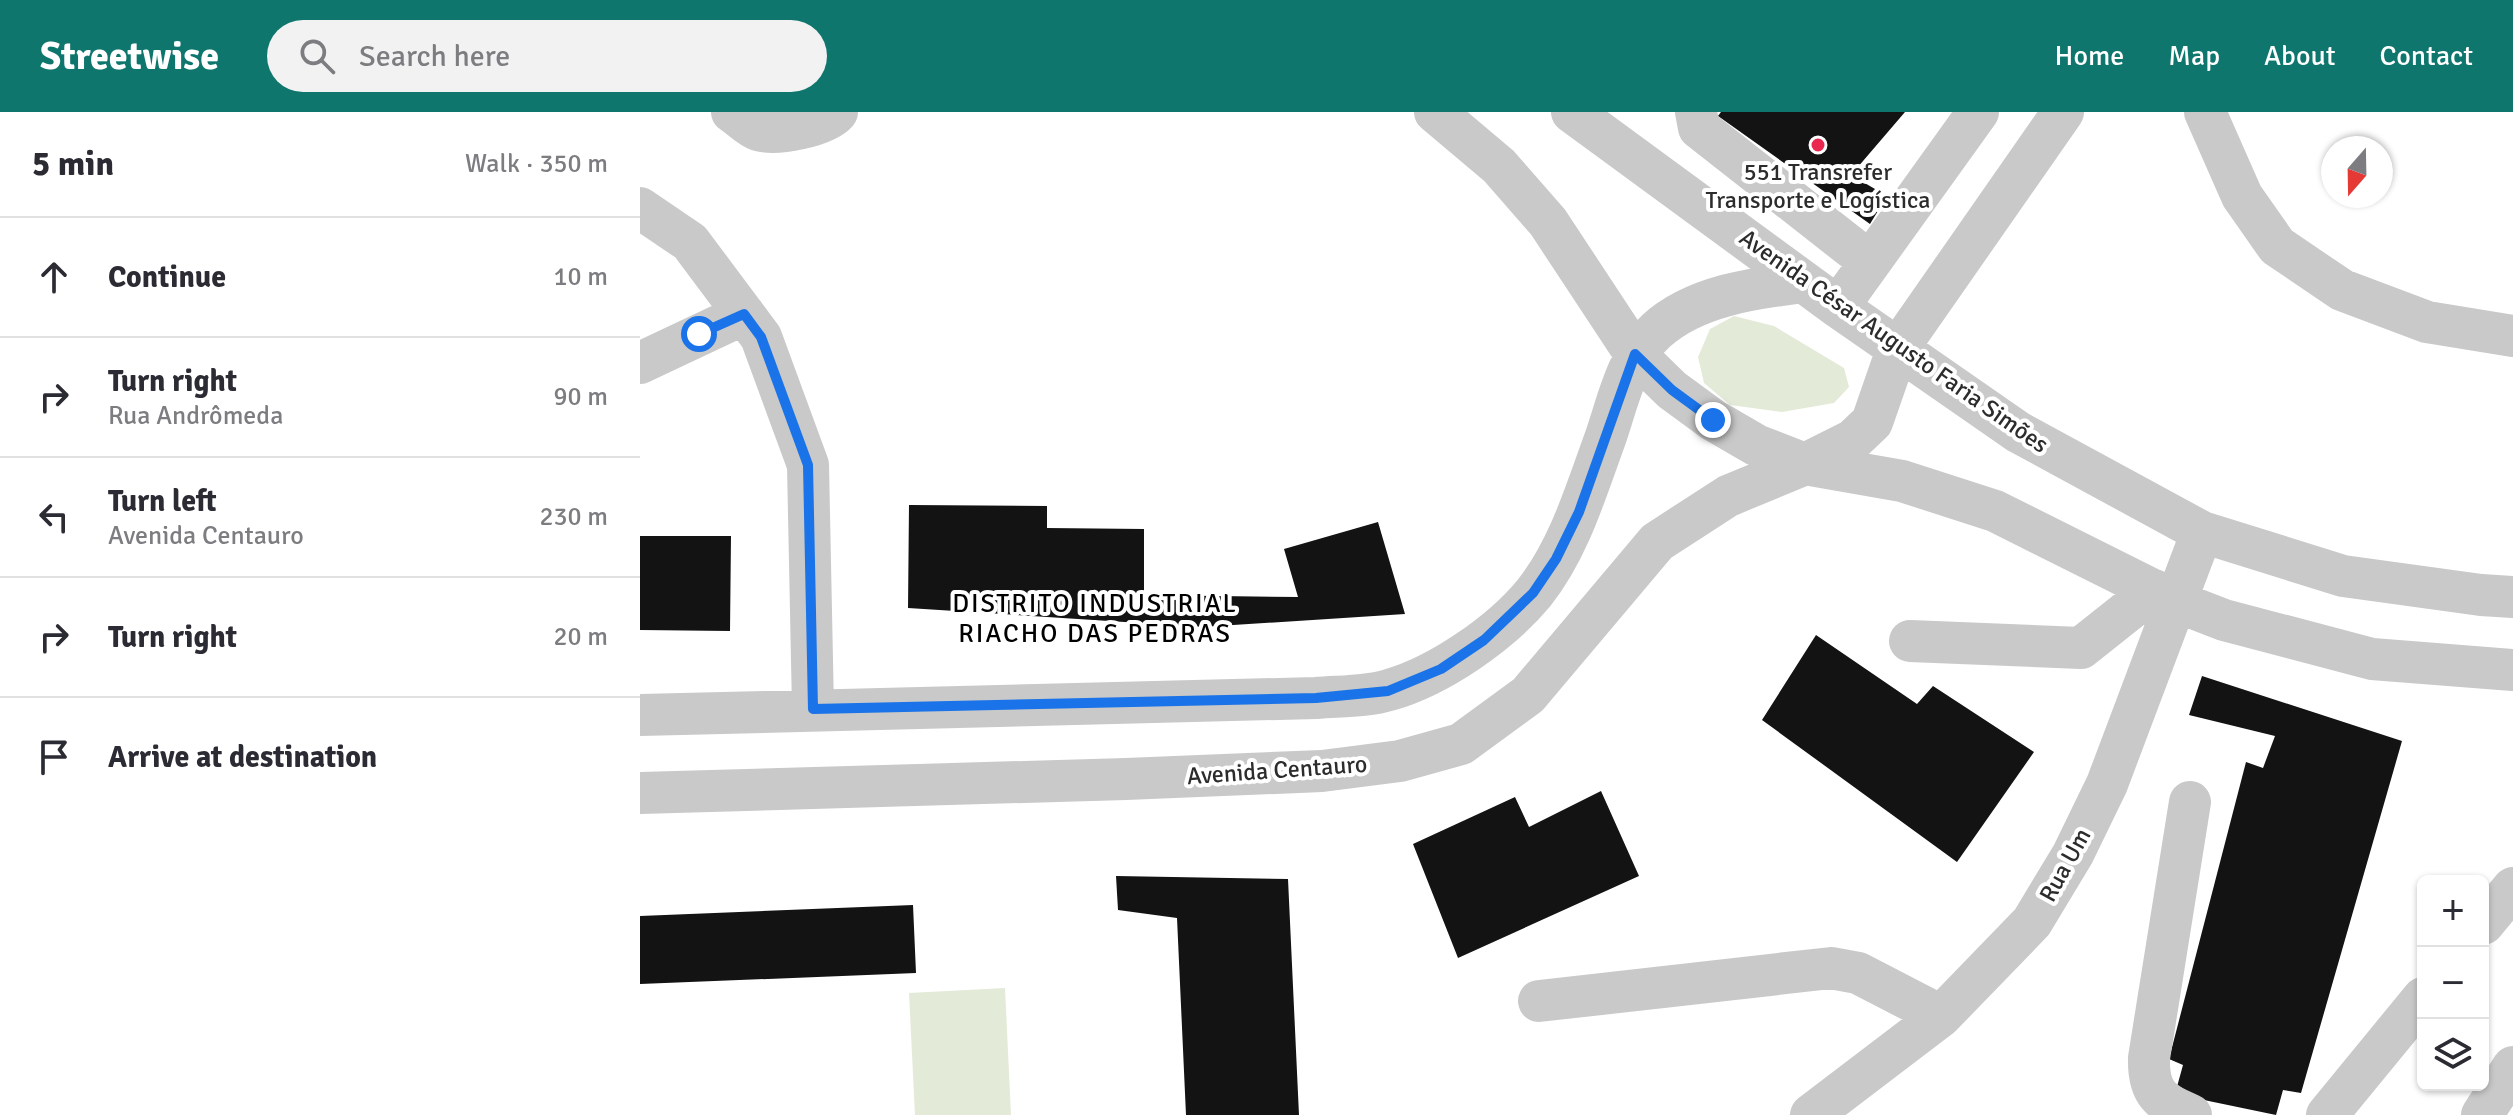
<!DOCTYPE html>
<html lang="en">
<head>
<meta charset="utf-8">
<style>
  :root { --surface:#fff; --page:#f2f2f3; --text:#2b2b33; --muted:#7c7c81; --line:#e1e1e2; --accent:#0f766e }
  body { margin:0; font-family:Signika,sans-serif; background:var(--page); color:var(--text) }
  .controls { position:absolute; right:24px; bottom:24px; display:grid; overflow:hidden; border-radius:12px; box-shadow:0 2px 6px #0004 }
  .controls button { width:72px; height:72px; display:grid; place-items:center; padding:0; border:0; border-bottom:2px solid var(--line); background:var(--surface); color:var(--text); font:40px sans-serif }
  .compass { position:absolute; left:1681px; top:24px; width:72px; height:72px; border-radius:50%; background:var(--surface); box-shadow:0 2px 6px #0004; rotate:200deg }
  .stop { position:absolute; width:24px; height:24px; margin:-18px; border:6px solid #1a73e8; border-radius:50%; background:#fff }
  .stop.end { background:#1a73e8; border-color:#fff; box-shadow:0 2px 8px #0008 }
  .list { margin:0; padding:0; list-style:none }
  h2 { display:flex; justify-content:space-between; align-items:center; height:104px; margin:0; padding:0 32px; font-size:34px }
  h2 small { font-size:26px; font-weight:400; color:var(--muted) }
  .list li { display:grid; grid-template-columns:52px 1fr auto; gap:24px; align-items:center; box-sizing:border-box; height:120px; padding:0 32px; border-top:2px solid var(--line) }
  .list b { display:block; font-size:30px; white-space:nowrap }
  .list p { margin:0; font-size:26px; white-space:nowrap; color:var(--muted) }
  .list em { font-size:26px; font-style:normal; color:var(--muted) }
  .icon { flex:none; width:44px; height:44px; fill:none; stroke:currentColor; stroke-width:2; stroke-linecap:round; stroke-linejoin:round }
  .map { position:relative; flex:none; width:1873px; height:1003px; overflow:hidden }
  header { display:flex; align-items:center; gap:48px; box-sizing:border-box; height:112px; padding:0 40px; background:var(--accent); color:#fff }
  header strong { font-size:38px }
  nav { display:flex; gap:44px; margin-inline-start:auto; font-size:28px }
  .search { width:560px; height:72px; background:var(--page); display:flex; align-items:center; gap:20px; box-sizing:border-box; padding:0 28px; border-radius:44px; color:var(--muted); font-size:30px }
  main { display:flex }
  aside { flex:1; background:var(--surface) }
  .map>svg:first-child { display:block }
  .green { fill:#e4ead8 }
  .building { fill:#131313 }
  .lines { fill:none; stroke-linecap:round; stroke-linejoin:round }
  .minor { stroke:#c9c9c9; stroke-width:42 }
  .route { stroke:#1a73e8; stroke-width:10 }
  .poi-dot { fill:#ea274e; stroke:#fff; stroke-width:3 }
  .labels { text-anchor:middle; stroke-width:8; stroke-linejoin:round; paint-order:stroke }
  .poi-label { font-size:24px; fill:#2c2c2c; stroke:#fff }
  .street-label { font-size:24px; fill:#2c2c2c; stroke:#fff }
  .neighbourhood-label { font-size:26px; letter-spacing:2px; fill:#000; stroke:#fff }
</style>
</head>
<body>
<header>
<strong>Streetwise</strong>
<div class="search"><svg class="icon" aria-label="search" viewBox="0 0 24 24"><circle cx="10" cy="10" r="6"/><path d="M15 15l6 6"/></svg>Search here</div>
<nav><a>Home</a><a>Map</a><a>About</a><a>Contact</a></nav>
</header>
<main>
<aside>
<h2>5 min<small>Walk · 350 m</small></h2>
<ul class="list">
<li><svg class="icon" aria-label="ahead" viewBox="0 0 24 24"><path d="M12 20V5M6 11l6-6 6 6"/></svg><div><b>Continue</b></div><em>10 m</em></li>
<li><svg class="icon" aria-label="right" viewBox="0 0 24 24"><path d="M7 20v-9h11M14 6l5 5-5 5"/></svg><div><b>Turn right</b><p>Rua Andrômeda</p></div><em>90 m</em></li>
<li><svg class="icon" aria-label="left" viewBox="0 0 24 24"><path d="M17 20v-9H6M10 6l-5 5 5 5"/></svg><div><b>Turn left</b><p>Avenida Centauro</p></div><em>230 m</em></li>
<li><svg class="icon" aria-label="right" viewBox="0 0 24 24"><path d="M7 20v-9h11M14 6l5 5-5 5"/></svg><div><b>Turn right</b></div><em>20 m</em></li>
<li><svg class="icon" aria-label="arrive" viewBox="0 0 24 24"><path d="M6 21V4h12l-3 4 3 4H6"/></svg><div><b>Arrive at destination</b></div></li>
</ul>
</aside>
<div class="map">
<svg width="1873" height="1003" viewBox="0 0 1873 1003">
  <rect width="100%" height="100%" fill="#fff"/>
  <path class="green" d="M1094,204L1134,214L1204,256L1209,275L1194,291L1142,300L1090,293L1064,271L1058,245L1070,217Z
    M365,876L371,1003H275L269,881Z"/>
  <path class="building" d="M1081,0H1265L1211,63L1247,84L1230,112L1078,4Z
    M269,393L407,394V416L504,417V483L658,485L644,437L738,410L765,502L562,515L268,496Z
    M0,424H91L90,519L0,518Z
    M1176,523L1277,592L1293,574L1394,640L1317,750L1122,608Z
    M1562,564L1762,629L1661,981L1643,978L1636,1003L1535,982L1543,953L1529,947L1606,650L1623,656L1635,624L1549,603Z
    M961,679L999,764L818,846L773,732L875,685L889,715Z
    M476,764L648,767L659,1003H546L537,806L478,798Z
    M273,793L276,861L0,872V804Z"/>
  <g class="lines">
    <path class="minor" d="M92,0C100,5 109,15 118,18C136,24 185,14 197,0
      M795,0L859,54L908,110L995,242L1032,278L1073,308L1116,333L1165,352L1262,369L1355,399L1535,489L1584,508L1732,547L1873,558
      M932,0L1198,195L1378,320L1562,420L1703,464L1841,483L1873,485
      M1056,0L1059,16L1230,150
      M1565,0L1602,84L1637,134L1702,178L1787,210L1873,224
      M0,96L50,130L121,225L168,353L173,597
      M1198,195L1338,0
      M0,251L104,202
      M1270,529L1441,536L1514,478
      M0,603L676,586C700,584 727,585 749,578C799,564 861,521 894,481C929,437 946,379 965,327C978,290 986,246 1016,219C1054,184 1114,176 1164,170
      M0,681L486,667L682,659L760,649L821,632L888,583L1017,430L1088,384L1165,352L1213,328L1232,310L1257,238L1423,0
      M1550,690L1509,946C1508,981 1520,990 1551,1003
      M1843,812L1873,776
      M899,889L1191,856L1218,861L1301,904
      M1171,1003L1301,904L1392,810L1433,742L1467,672L1562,420
      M1687,1003L1783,886
      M1842,1003L1873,955"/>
  </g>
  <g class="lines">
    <path class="route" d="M59,222L104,202L121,225L168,353L173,597L676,586L748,579L801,557L844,528L893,481L916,447L939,400L995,242L1032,278L1073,308"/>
  </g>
  <circle class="poi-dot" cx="1178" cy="33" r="8"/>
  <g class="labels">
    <g class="poi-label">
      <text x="1178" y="68">551 Transrefer<tspan x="1178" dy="28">Transporte e Logística</tspan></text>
    </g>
    <g class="street-label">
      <text transform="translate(1254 229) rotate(35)" y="8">Avenida César Augusto Faria Simões</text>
      <text transform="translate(637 658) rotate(-4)" y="8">Avenida Centauro</text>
      <text transform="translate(1425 753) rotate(-61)" y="8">Rua Um</text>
    </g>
    <g class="neighbourhood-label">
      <text x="455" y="500">DISTRITO INDUSTRIAL<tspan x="455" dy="30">RIACHO DAS PEDRAS</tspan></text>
    </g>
  </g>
</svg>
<div class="controls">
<button>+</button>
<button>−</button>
<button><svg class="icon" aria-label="layers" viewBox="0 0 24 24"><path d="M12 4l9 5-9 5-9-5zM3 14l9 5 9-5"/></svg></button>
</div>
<svg class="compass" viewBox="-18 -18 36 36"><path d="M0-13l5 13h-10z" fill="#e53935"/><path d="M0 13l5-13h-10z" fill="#7c7c81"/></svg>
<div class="stop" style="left:59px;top:222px"></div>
<div class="stop end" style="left:1073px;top:308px"></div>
</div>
</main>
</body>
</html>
